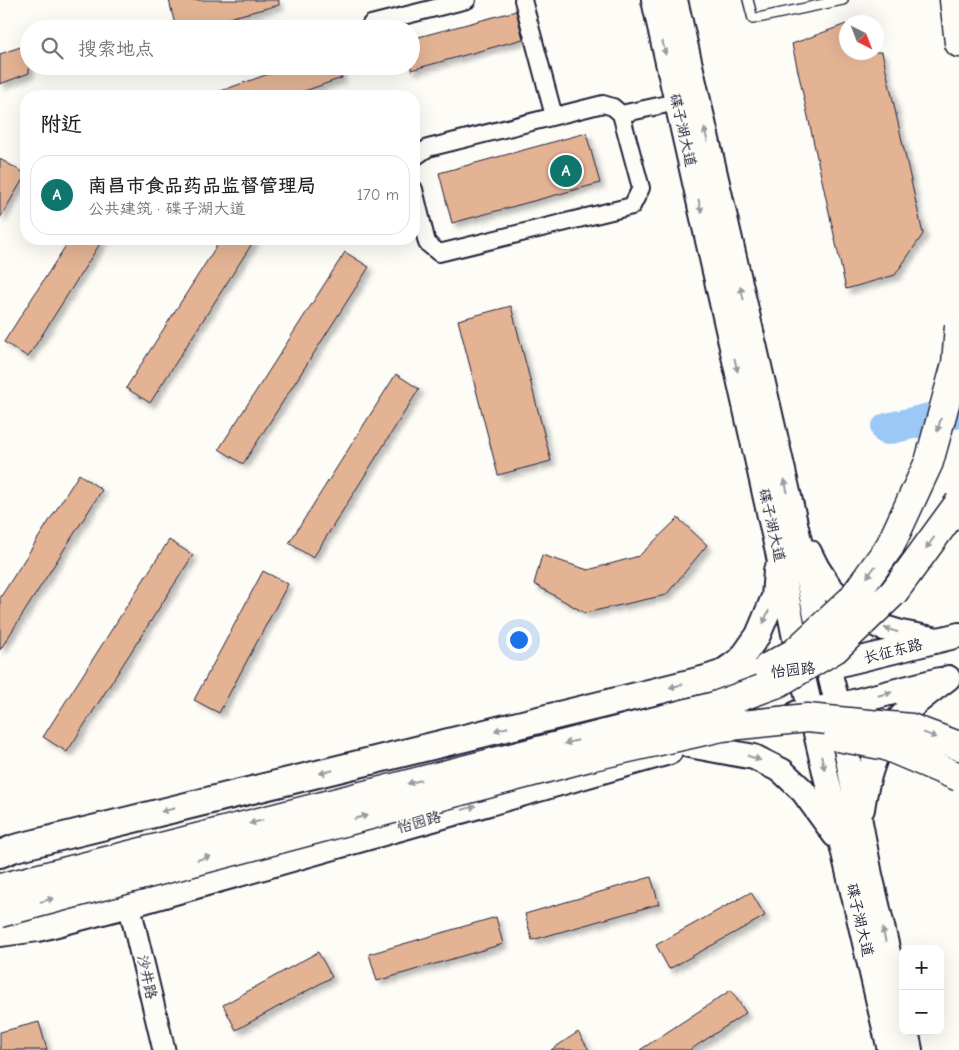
<!DOCTYPE html>
<html lang="zh">
<head>
<meta charset="utf-8">
<style>
  :root { --surface:#fff; --page:#f6f6f6; --text:#202124; --muted:#757577; --line:#e0e0e0; --accent:#0f766e }
  body { margin:0; font-family:"Comic Neue","LXGW WenKai TC",sans-serif; background:var(--page); color:var(--text) }
  .controls { position:absolute; right:15px; bottom:15px; display:grid; overflow:hidden; border-radius:10px; box-shadow:0 5px 20px #0002 }
  .controls button { width:45px; height:45px; display:grid; place-items:center; padding:0; border:0; border-bottom:1px solid var(--line); background:var(--surface); color:var(--text); font:25px sans-serif }
  .compass { position:absolute; left:839px; top:15px; width:45px; height:45px; border-radius:50%; background:var(--surface); box-shadow:0 5px 20px #0002; rotate:138deg }
  .you { position:absolute; left:518px; top:639px; width:18px; height:18px; margin:-12px; border:4px solid #fff; border-radius:50%; background:#1a73e8; box-shadow:0 0 0 8px #1a73e833 }
  .badge { display:grid; place-items:center; width:32px; height:32px; border-radius:50%; background:var(--accent); color:#fff; font-size:16px; font-weight:700 }
  .pin { position:absolute; translate:-50% -50%; border:2px solid #fff; box-shadow:0 1px 5px #0006 }
  .list { margin:0; padding:0; list-style:none }
  h2 { display:flex; justify-content:space-between; align-items:center; height:65px; margin:0; padding:0 20px; font-size:21px }
  h2 small { font-size:16px; font-weight:400; color:var(--muted) }
  .list li { display:grid; grid-template-columns:32px 1fr auto; gap:15px; align-items:center; box-sizing:border-box; height:80px; margin:0 10px 10px; padding:0 10px; border:1px solid var(--line); border-radius:20px }
  .list b { display:block; font-size:19px; white-space:nowrap }
  .list p { margin:0; font-size:16px; white-space:nowrap; color:var(--muted) }
  .list em { font-size:16px; font-style:normal; color:var(--muted) }
  .icon { flex:none; width:28px; height:28px; fill:none; stroke:currentColor; stroke-width:2; stroke-linecap:round; stroke-linejoin:round }
  .map { position:relative; flex:none; width:959px; height:1050px; overflow:hidden }
  .search { position:absolute; background:var(--surface); box-shadow:0 5px 20px #0002; left:20px; top:20px; width:400px; height:55px; display:flex; align-items:center; gap:12px; box-sizing:border-box; padding:0 18px; border-radius:28px; color:var(--muted); font-size:19px }
  .panel { position:absolute; background:var(--surface); box-shadow:0 5px 20px #0002; left:20px; top:90px; width:400px; height:155px; border-radius:20px }
  .map>svg:first-child { display:block }
  .lines { fill:none; stroke-linecap:round; stroke-linejoin:round }
  .river { stroke:#9bc8f5; stroke-width:32 }
  .building { fill:#e3b394; stroke:#22223b; filter:url(#shadow) }
  .service-casing { stroke:#22223b; stroke-width:12 }
  .minor-casing { stroke:#22223b; stroke-width:20 }
  .tertiary-casing { stroke:#22223b; stroke-width:25 }
  .secondary-casing { stroke:#22223b; stroke-width:28 }
  .primary-casing { stroke:#22223b; stroke-width:30 }
  .trunk-casing { stroke:#22223b; stroke-width:31 }
  .service { stroke:#fdfcf7; stroke-width:9 }
  .minor { stroke:#fdfcf7; stroke-width:16 }
  .tertiary { stroke:#fdfcf7; stroke-width:21 }
  .secondary { stroke:#fdfcf7; stroke-width:24 }
  .primary { stroke:#fdfcf7; stroke-width:26 }
  .trunk { stroke:#fdfcf7; stroke-width:28 }
  .trunk-bridge-casing { stroke:#22223b; stroke-width:31; stroke-linecap:butt }
  .trunk-bridge { stroke:#fdfcf7; stroke-width:28 }
  .oneway { fill:#9a9aa2 }
  .labels { text-anchor:middle; stroke-width:4; stroke-linejoin:round; paint-order:stroke }
  .street-label { font-size:15px; fill:#22223b; stroke:#fdfcf7 }
</style>
</head>
<body>
<div class="map">
<svg width="959" height="1050" viewBox="0 0 959 1050">
  <defs>
    <filter id="shadow"><feDropShadow dx="4.5" dy="4.5" stdDeviation="2.5" flood-color="#0004"/></filter>
  </defs>
  <rect width="100%" height="100%" fill="#fdfcf7"/>
  <filter id="ink" filterUnits="userSpaceOnUse"><feTurbulence type="fractalNoise" baseFrequency=".02" numOctaves="2"/><feDisplacementMap in="SourceGraphic" scale="10" xChannelSelector="R" yChannelSelector="G"/><feConvolveMatrix kernelMatrix="1 2 1 2 8 2 1 2 1" color-interpolation-filters="sRGB"/></filter>
  <g filter="url(#ink)">
    <g class="lines">
      <path class="river" d="M887,429L959,412"/>
    </g>
    <path class="building" d="M169,0H279V5L186,29H176Z
      M516,11L523,39L411,70V39Z
      M846,24V52H882L923,234L895,275L846,289L792,44Z
      M29,44V73L0,84V54Z
      M291,66H338L342,78L290,96H212V94Z
      M586,133L600,183L452,223L439,173Z
      M0,159L26,174L0,218Z
      M70,239H103L28,357L4,342Z
      M221,239H255L150,403L126,388Z
      M345,252L369,267L243,464L219,449Z
      M511,306L551,461L498,475L458,320Z
      M396,374L419,389L313,558L289,543Z
      M79,474L102,490L0,650V598Z
      M678,518L707,545L666,595L585,613L534,584L542,555L588,570L639,556Z
      M169,540L193,555L67,752L43,737Z
      M263,571L288,584L219,713L194,700Z
      M651,877L659,904L532,940L525,914Z
      M751,892L765,916L669,969L656,945Z
      M496,917L503,944L377,981L369,954Z
      M318,952L332,977L236,1030L223,1005Z
      M731,990L746,1013L690,1050H640Z
      M39,1022L47,1050H0V1032Z
      M578,1032L589,1050H551Z"/>
    <g class="lines">
      <defs>
        <path id="service" d="M748,0L753,19L843,0"/>
        <path id="minor" d="M523,0L554,116
          M371,24L467,0
          M621,114L677,102
          M414,159L415,157L428,148L603,104L613,107L621,114L641,188L632,206L439,253L427,243L414,189"/>
        <path id="tertiary" d="M129,904L164,1050"/>
        <path id="secondary" d="M654,0L778,552L801,669L890,1050
          M675,0L828,667L838,706L870,875L903,1017
          M809,552L817,568L830,588L861,617L881,627L901,633L938,640
          M828,667L959,635
          M706,678L721,673L741,659L758,635L774,597L776,571
          M838,706L940,680
          M689,745L754,757L782,771L803,791L835,835
          M862,809C867,774 879,736 906,712C919,699 934,689 948,678
          M906,1031L910,1050"/>
        <path id="primary" d="M798,714L838,706
          M0,854L15,848L702,680L792,670
          M0,933L38,928L129,904L669,751"/>
        <path id="trunk" d="M954,0L959,43"/>
      </defs>
      <use href="#service" class="service-casing"/>
      <use href="#minor" class="minor-casing"/>
      <use href="#tertiary" class="tertiary-casing"/>
      <use href="#secondary" class="secondary-casing"/>
      <use href="#primary" class="primary-casing"/>
      <use href="#trunk" class="trunk-casing"/>
      <use href="#service" class="service"/>
      <use href="#minor" class="minor"/>
      <use href="#tertiary" class="tertiary"/>
      <use href="#secondary" class="secondary"/>
      <use href="#primary" class="primary"/>
      <use href="#trunk" class="trunk"/>
      <defs>
        <path id="trunk-bridge" d="M768,667L794,653L852,599L890,546L929,462L956,364L959,326
          M838,737L886,746L959,777
          M0,888L715,706L778,683L835,649L894,592L959,503
          M0,913L593,756L722,727L807,718L911,728L959,746"/>
      </defs>
      <use href="#trunk-bridge" class="trunk-bridge-casing"/>
      <use href="#trunk-bridge" class="trunk-bridge"/>
    </g>
    <defs><path id="oneway-solid" d="M-6-.8H1V-3.2L6.5 0L1 3.2V.8H-6Z" transform="scale(1.25)"/></defs>
    <g class="oneway">
      <use href="#oneway-solid" transform="translate(664 48) rotate(77)"/>
      <use href="#oneway-solid" transform="translate(706 135) rotate(-103)"/>
      <use href="#oneway-solid" transform="translate(700 206) rotate(77)"/>
      <use href="#oneway-solid" transform="translate(742 293) rotate(-103)"/>
      <use href="#oneway-solid" transform="translate(736 365) rotate(77)"/>
      <use href="#oneway-solid" transform="translate(939 425) rotate(105)"/>
      <use href="#oneway-solid" transform="translate(786 486) rotate(-103)"/>
      <use href="#oneway-solid" transform="translate(930 543) rotate(126)"/>
      <use href="#oneway-solid" transform="translate(871 572) rotate(126)"/>
      <use href="#oneway-solid" transform="translate(766 617) rotate(113)"/>
      <use href="#oneway-solid" transform="translate(891 630) rotate(-162)"/>
      <use href="#oneway-solid" transform="translate(676 686) rotate(166)"/>
      <use href="#oneway-solid" transform="translate(885 694) rotate(-14)"/>
      <use href="#oneway-solid" transform="translate(501 729) rotate(166)"/>
      <use href="#oneway-solid" transform="translate(930 735) rotate(20)"/>
      <use href="#oneway-solid" transform="translate(571 742) rotate(166)"/>
      <use href="#oneway-solid" transform="translate(754 758) rotate(19)"/>
      <use href="#oneway-solid" transform="translate(823 763) rotate(77)"/>
      <use href="#oneway-solid" transform="translate(326 772) rotate(166)"/>
      <use href="#oneway-solid" transform="translate(414 782) rotate(166)"/>
      <use href="#oneway-solid" transform="translate(469 808) rotate(-16)"/>
      <use href="#oneway-solid" transform="translate(168 810) rotate(166)"/>
      <use href="#oneway-solid" transform="translate(361 817) rotate(-15)"/>
      <use href="#oneway-solid" transform="translate(256 822) rotate(166)"/>
      <use href="#oneway-solid" transform="translate(204 858) rotate(-15)"/>
      <use href="#oneway-solid" transform="translate(47 900) rotate(-15)"/>
      <use href="#oneway-solid" transform="translate(884 935) rotate(-103)"/>
    </g>
  </g>
  <g class="labels">
    <g class="street-label">
      <text transform="translate(683 130) rotate(77)" y="5">碟子湖大道</text>
      <text transform="translate(772 525) rotate(77)" y="5">碟子湖大道</text>
      <text transform="translate(893 651) rotate(-14)" y="5">长征东路</text>
      <text transform="translate(793 670) rotate(-6)" y="5">怡园路</text>
      <text transform="translate(419 822) rotate(-16)" y="5">怡园路</text>
      <text transform="translate(860 920) rotate(77)" y="5">碟子湖大道</text>
      <text transform="translate(147 977) rotate(77)" y="5">沙井路</text>
    </g>
  </g>
</svg>
<div class="controls">
<button>+</button>
<button>−</button>
</div>
<svg class="compass" viewBox="-18 -18 36 36"><path d="M0-13l5 13h-10z" fill="#e53935"/><path d="M0 13l5-13h-10z" fill="#757577"/></svg>
<div class="you"></div>
<div class="pin badge" style="left:566px;top:171px">A</div>
<div class="search"><svg class="icon" aria-label="search" viewBox="0 0 24 24"><circle cx="10" cy="10" r="6"/><path d="M15 15l6 6"/></svg>搜索地点</div>
<section class="panel">
<h2>附近<small></small></h2>
<ul class="list">
<li><span class="badge">A</span><div><b>南昌市食品药品监督管理局</b><p>公共建筑 · 碟子湖大道</p></div><em>170 m</em></li>
</ul>
</section>
</div>
</body>
</html>
